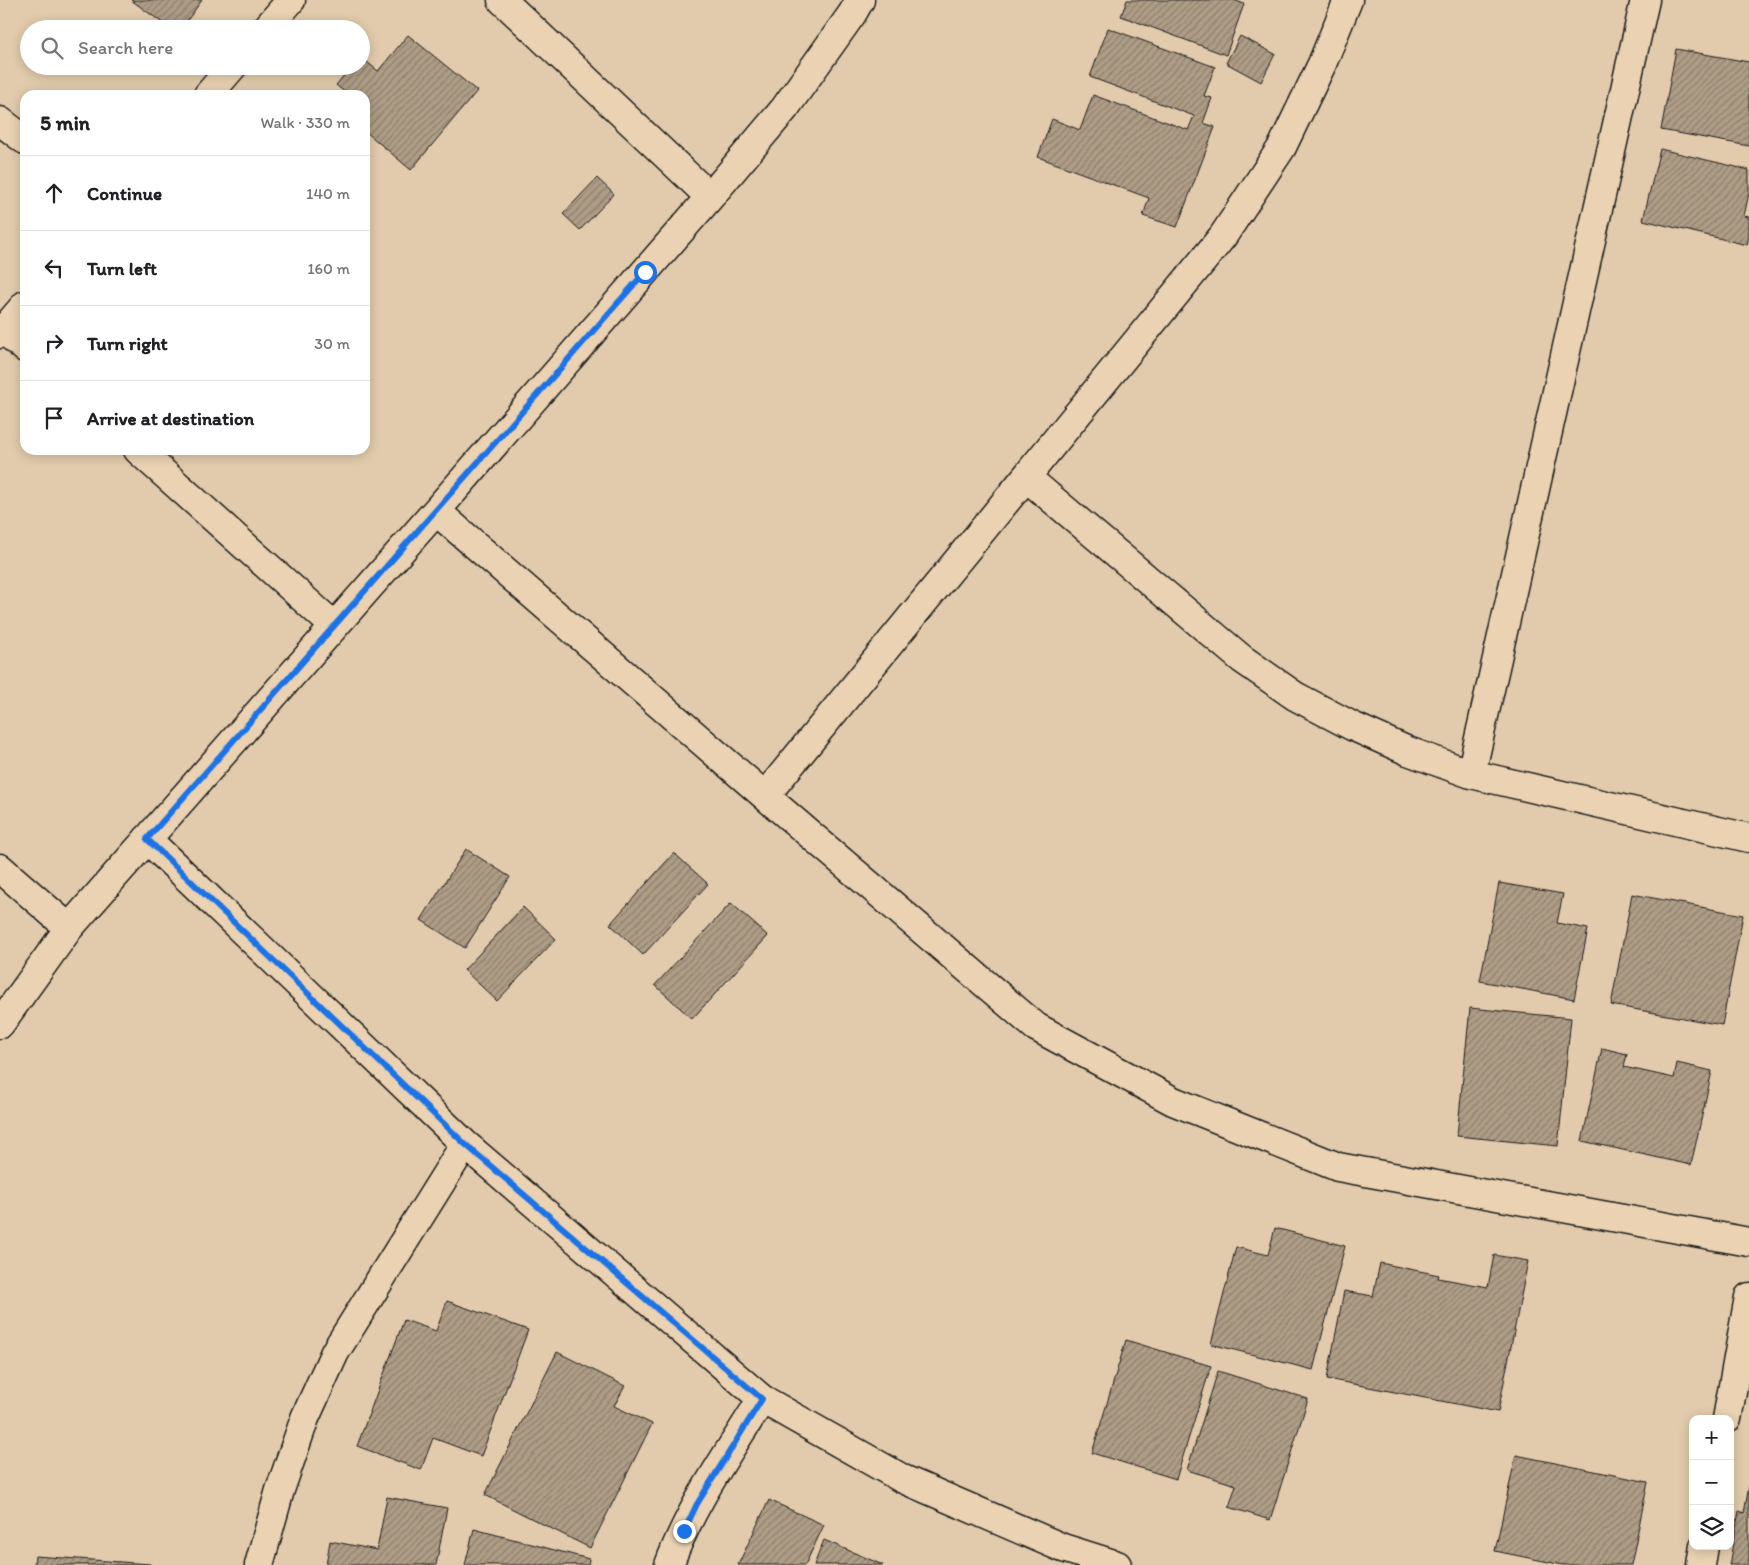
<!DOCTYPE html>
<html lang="en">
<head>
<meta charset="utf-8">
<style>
  :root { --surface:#fff; --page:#f2f2f2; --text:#202124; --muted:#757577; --line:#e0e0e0 }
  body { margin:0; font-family:Itim,sans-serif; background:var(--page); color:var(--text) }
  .controls { position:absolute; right:15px; bottom:15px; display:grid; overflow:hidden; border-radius:10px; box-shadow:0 2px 12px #0003 }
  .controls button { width:45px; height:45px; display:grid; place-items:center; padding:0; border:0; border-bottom:1px solid var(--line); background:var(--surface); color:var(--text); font:25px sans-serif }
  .stop { position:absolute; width:15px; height:15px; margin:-11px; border:4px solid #1a73e8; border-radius:50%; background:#fff }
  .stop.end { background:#1a73e8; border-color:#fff; box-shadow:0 1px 5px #0008 }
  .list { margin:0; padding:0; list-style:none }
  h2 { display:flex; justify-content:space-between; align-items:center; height:65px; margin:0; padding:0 20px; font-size:21px }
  h2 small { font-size:16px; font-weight:400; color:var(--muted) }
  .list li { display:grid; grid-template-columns:32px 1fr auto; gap:15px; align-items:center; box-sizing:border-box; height:75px; padding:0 20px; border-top:1px solid var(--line) }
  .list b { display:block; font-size:19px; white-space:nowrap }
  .list em { font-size:16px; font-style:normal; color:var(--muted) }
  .icon { flex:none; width:28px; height:28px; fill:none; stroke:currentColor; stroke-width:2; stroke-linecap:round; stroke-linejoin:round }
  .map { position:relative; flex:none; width:1749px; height:1565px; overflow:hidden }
  .search { position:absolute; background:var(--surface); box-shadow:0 2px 12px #0003; left:20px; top:20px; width:350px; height:55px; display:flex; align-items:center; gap:12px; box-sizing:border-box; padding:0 18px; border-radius:28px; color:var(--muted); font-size:19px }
  .panel { position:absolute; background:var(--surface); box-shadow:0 2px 12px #0003; left:20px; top:90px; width:350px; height:365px; border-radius:15px }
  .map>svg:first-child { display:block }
  .building { fill:url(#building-hatch); stroke:#1c1c1c }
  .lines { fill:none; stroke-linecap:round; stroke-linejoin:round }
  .minor-casing { stroke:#1c1c1c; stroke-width:31 }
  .minor { stroke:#ead2b2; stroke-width:28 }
  .route { stroke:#1a73e8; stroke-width:6 }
</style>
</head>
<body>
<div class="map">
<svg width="1749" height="1565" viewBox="0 0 1749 1565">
  <defs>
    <pattern id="building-hatch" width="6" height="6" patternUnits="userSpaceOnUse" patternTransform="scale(1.25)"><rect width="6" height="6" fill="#ae9d86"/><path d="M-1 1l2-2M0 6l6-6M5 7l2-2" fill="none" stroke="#8d7f6d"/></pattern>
  </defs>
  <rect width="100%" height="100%" fill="#e2cbac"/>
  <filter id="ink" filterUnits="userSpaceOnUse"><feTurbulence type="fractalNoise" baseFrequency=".02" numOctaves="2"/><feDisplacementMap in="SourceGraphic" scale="10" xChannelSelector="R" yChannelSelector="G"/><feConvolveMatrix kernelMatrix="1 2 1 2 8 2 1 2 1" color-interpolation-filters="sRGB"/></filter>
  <g filter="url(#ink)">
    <path class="building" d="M131,0H202L181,29H171Z
      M1127,0H1234L1244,4L1226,55L1121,16Z
      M1108,28L1215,67L1204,96L1212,98L1203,123L1215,127L1177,227L1143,216L1149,198L1038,157L1052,119L1080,130L1093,95L1188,130L1194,116L1090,77Z
      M408,35L477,91L411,170L365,131V114L368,111L365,108V95H348L336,85L352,66H361V57L378,71Z
      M1240,36L1275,54L1261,82L1226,63Z
      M1676,49L1749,62V146L1661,130Z
      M1660,149L1749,170V193L1744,216L1749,217V236L1747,245L1643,220Z
      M597,178L614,194L580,230L563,214Z
      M466,849L510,877L465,948L421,920Z
      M674,853L708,884L643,955L610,924Z
      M1499,883L1563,894L1557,923L1588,929L1574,999L1480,981Z
      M1632,894L1743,915L1722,1025L1611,1005Z
      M731,903L768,936L692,1019L655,985Z
      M523,907L556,939L497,1001L464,970Z
      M1470,1008L1571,1018L1558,1146L1457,1136Z
      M1602,1048L1627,1054L1624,1067L1674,1078L1677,1063L1712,1071L1691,1165L1582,1141Z
      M1275,1228L1345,1246L1313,1370L1211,1344L1236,1247L1268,1255Z
      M1494,1255L1528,1261L1498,1412L1327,1379L1344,1291L1373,1296L1380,1263L1439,1275L1438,1278L1488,1287Z
      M447,1301L528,1330L481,1456L433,1438L421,1470L357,1446L404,1320L436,1331Z
      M1126,1340L1211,1366L1176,1479L1092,1453Z
      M557,1352L625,1386L614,1406L652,1424L590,1548L485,1495Z
      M1218,1371L1308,1399L1270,1520L1229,1507L1236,1485L1187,1470Z
      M1516,1455L1648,1482L1631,1565H1563L1495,1551Z
      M1749,1486V1565H1729L1739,1511L1744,1513Z
      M387,1497L447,1508L436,1565H326L330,1541L377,1550Z
      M769,1500L824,1525L805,1565H738Z
      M474,1529L589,1559L588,1565H465Z
      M824,1540L883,1565H814Z
      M35,1556L150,1564V1565H34Z"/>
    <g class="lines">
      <defs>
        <path id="minor" d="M502,0L710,197
          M266,29L291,0
          M208,95L233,66
          M0,121L25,140
          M4,330L25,348
          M0,334L25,305
          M138,450L334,626
          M1026,477L1242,659L1295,696L1352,726L1408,751L1471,774L1749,838
          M436,511L765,796L1036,1027L1173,1101L1338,1167L1749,1242
          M1471,774L1645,0
          M765,796L1223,236L1282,147L1322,64L1348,0
          M147,839L465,1144L762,1399L903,1479L1063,1548L1117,1565
          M0,868L69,928
          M0,1024L69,928L436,511L710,197L785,108L852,14L860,0
          M1727,1419L1749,1297
          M259,1565L280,1490L305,1418L335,1352L465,1144
          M669,1565C691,1505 729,1452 762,1399
          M1701,1565L1704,1546"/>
      </defs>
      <use href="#minor" class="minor-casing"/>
      <use href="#minor" class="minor"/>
    </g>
  </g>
  <g class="lines" filter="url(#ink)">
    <path class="route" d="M645,272L147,839L465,1144L762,1399L697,1504L684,1531"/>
  </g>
</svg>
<div class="controls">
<button>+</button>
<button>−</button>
<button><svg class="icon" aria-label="layers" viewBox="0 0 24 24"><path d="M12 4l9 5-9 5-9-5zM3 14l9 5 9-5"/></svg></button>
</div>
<div class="stop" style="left:645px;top:272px"></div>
<div class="stop end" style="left:684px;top:1531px"></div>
<div class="search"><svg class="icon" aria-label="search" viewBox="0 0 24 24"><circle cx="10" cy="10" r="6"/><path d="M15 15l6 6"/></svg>Search here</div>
<section class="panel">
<h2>5 min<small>Walk · 330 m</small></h2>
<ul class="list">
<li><svg class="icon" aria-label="ahead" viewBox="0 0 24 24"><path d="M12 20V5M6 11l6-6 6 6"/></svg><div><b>Continue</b></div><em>140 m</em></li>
<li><svg class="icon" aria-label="left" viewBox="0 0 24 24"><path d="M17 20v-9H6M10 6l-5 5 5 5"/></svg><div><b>Turn left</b></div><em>160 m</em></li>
<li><svg class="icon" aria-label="right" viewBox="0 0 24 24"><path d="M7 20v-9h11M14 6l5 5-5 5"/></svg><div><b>Turn right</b></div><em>30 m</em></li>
<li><svg class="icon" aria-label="arrive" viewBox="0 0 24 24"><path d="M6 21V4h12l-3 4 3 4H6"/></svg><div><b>Arrive at destination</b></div></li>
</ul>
</section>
</div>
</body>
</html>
